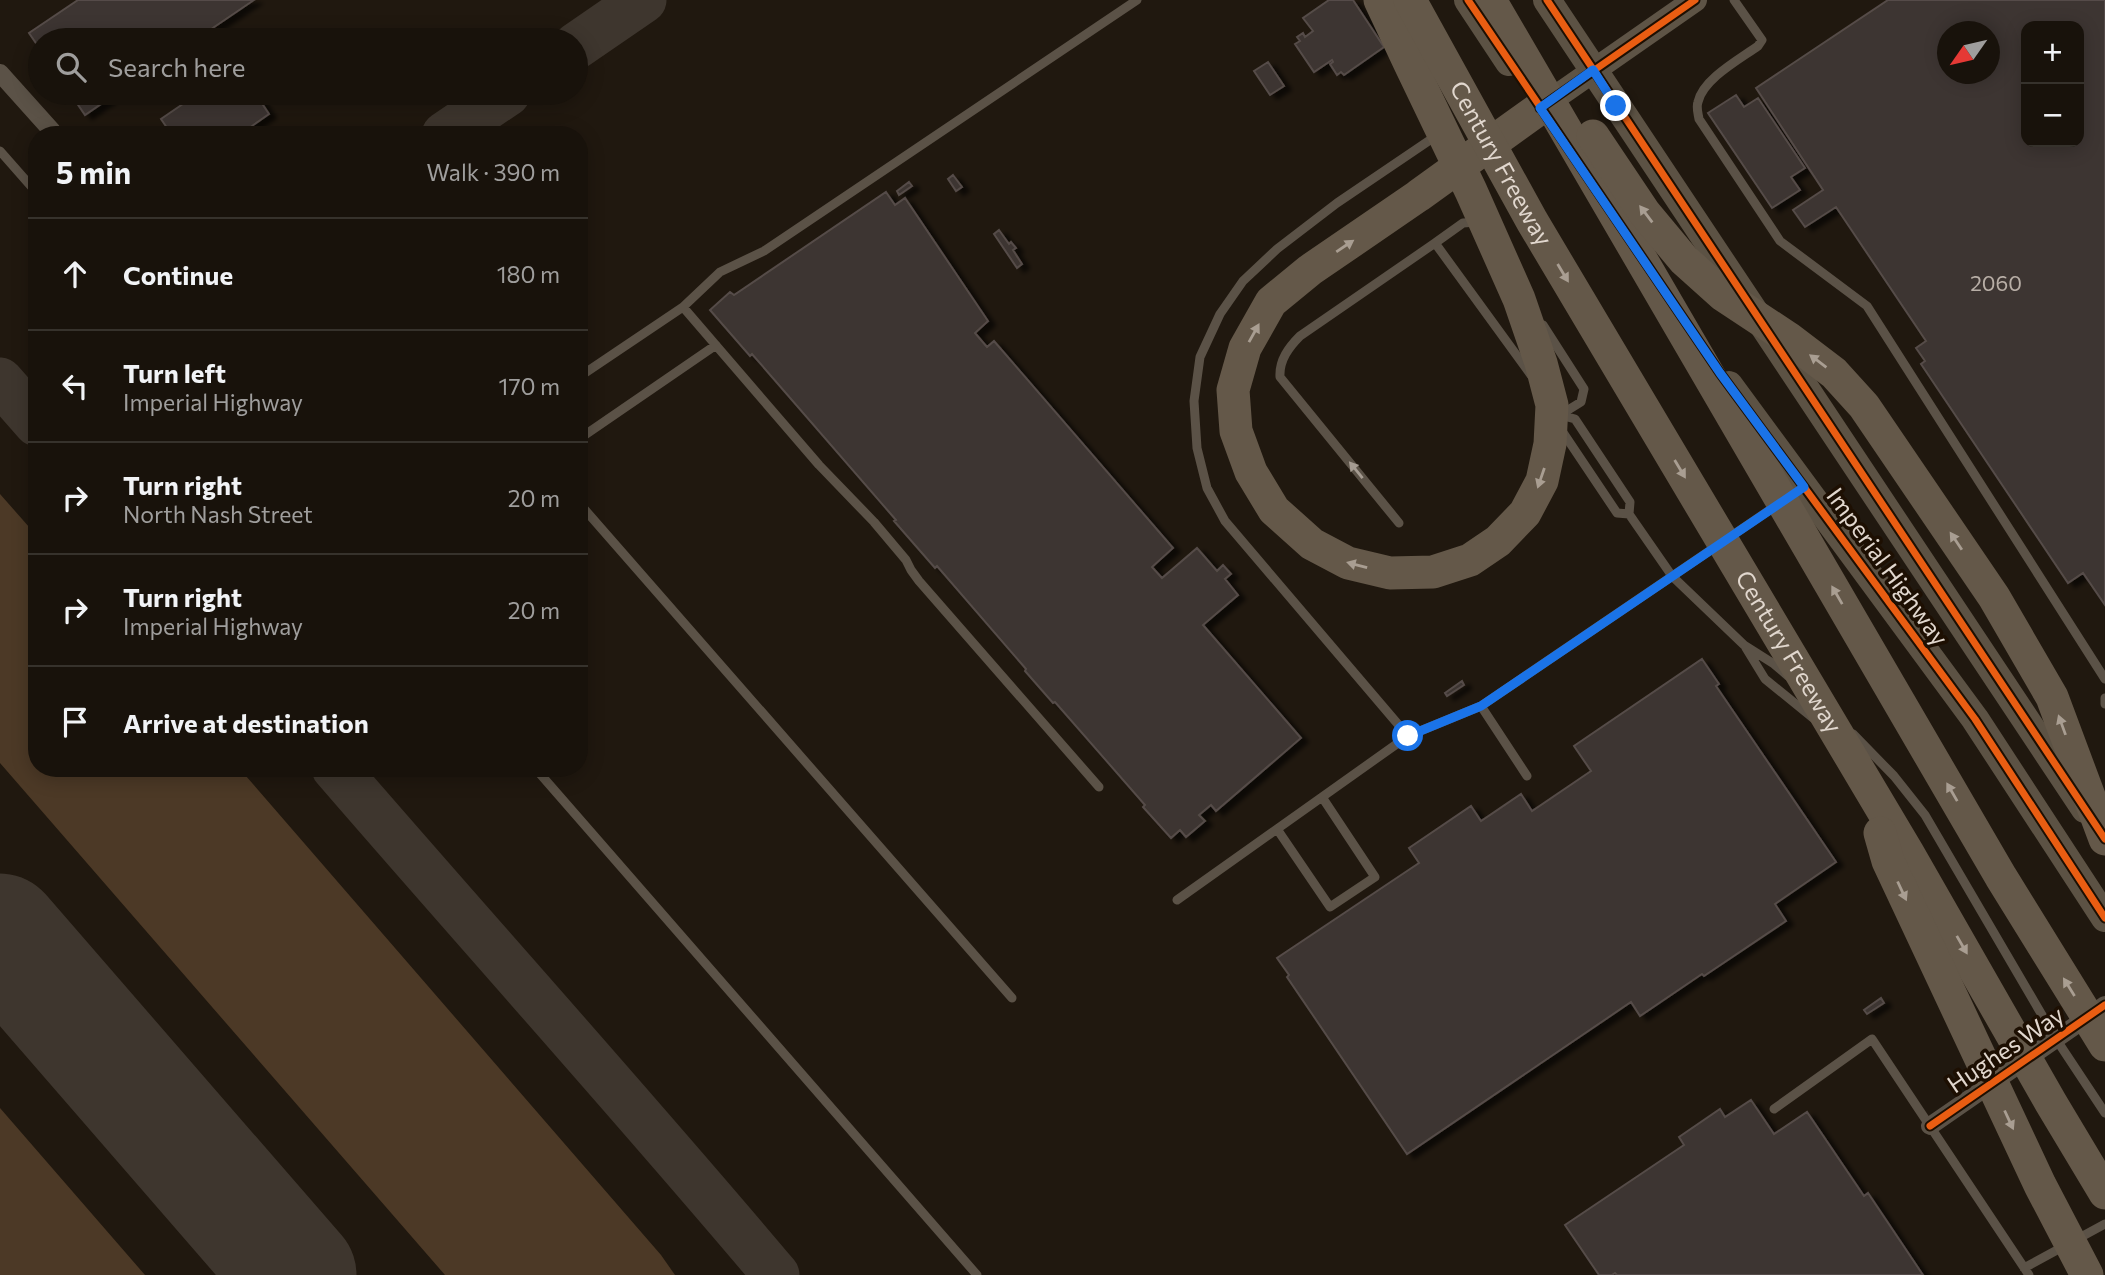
<!DOCTYPE html>
<html lang="en">
<head>
<meta charset="utf-8">
<style>
  :root { --surface:#18120b; --page:#211b14; --text:#f1f3f6; --muted:#9f9e9d; --line:#36322c }
  body { margin:0; font-family:Commissioner,sans-serif; background:var(--page); color:var(--text) }
  .controls { position:absolute; right:21px; top:21px; display:grid; overflow:hidden; border-radius:14px; box-shadow:0 4px 18px #0003 }
  .controls button { width:63px; height:63px; display:grid; place-items:center; padding:0; border:0; border-bottom:2px solid var(--line); background:var(--surface); color:var(--text); font:35px sans-serif }
  .compass { position:absolute; left:1937px; top:21px; width:63px; height:63px; border-radius:50%; background:var(--surface); box-shadow:0 4px 18px #0003; rotate:236deg }
  .stop { position:absolute; width:21px; height:21px; margin:-16px; border:5px solid #1a73e8; border-radius:50%; background:#fff }
  .stop.end { background:#1a73e8; border-color:#fff; box-shadow:0 2px 7px #0008 }
  .list { margin:0; padding:0; list-style:none }
  h2 { display:flex; justify-content:space-between; align-items:center; height:91px; margin:0; padding:0 28px; font-size:30px }
  h2 small { font-size:23px; font-weight:400; color:var(--muted) }
  .list li { display:grid; grid-template-columns:46px 1fr auto; gap:21px; align-items:center; box-sizing:border-box; height:112px; padding:0 28px; border-top:2px solid var(--line) }
  .list b { display:block; font-size:26px; white-space:nowrap }
  .list p { margin:0; font-size:23px; white-space:nowrap; color:var(--muted) }
  .list em { font-size:23px; font-style:normal; color:var(--muted) }
  .icon { flex:none; width:38px; height:38px; fill:none; stroke:currentColor; stroke-width:2; stroke-linecap:round; stroke-linejoin:round }
  .map { position:relative; flex:none; width:2105px; height:1275px; overflow:hidden }
  .search { position:absolute; background:var(--surface); box-shadow:0 4px 18px #0003; left:28px; top:28px; width:560px; height:77px; display:flex; align-items:center; gap:18px; box-sizing:border-box; padding:0 24px; border-radius:38px; color:var(--muted); font-size:26px }
  .panel { position:absolute; background:var(--surface); box-shadow:0 4px 18px #0003; left:28px; top:126px; width:560px; height:651px; border-radius:28px }
  .map>svg:first-child { display:block }
  .green { fill:#4c3926 }
  .lines { fill:none; stroke-linecap:round; stroke-linejoin:round }
  .taxiway { stroke:#3e362e; stroke-width:47 }
  .runway { stroke:#3e362e; stroke-width:121 }
  .building { fill:#3d3530; stroke:#554c48; stroke-width:2; fill-rule:evenodd; filter:url(#shadow) }
  .lane { stroke:#5b5247; stroke-width:9 }
  .street { stroke:#5b5247; stroke-width:18 }
  .secondary { stroke:#5e5446; stroke-width:24 }
  .primary { stroke:#5c5244; stroke-width:28 }
  .highway { stroke:#645849; stroke-width:33 }
  .cycleway-casing { stroke:#1d0f02; stroke-width:11 }
  .cycleway { stroke:#e95d12; stroke-width:7 }
  .oneway { fill:#a99e92 }
  .oneway2 { fill:#a59b91 }
  .route { stroke:#1a73e8; stroke-width:9 }
  .labels { text-anchor:middle; stroke-width:7; stroke-linejoin:round; paint-order:stroke }
  .number-label { font-size:21px; fill:#b8aea6 }
  .street-label { font-size:24px; fill:#e1d7ce; stroke:#1d0f02 }
</style>
</head>
<body>
<div class="map">
<svg width="2105" height="1275" viewBox="0 0 2105 1275">
  <defs>
    <filter id="shadow"><feDropShadow dx="7" dy="4" stdDeviation="2" flood-color="#0009"/></filter>
  </defs>
  <rect width="100%" height="100%" fill="#20180f"/>
  <path class="green" d="M0,494L37,536V768H239L661,1255L675,1275H445L0,763Z
    M0,1108L145,1275H0Z"/>
  <g class="lines">
    <path class="taxiway" d="M576,46L643,0
      M445,135L507,93
      M0,381L37,423
      M335,768C481,937 632,1104 776,1275"/>
    <path class="runway" d="M0,934L296,1275"/>
  </g>
  <path class="building" d="M78,0H254L195,40H40V49L29,33Z
    M1329,0H1353L1384,47L1344,75L1341,72L1337,75L1330,64L1333,62L1332,60L1314,72L1295,44L1300,41L1297,37L1303,33L1305,37L1313,31L1303,18Z
    M1888,0H2105V605L2083,573L2068,583L1921,364L1925,361L1916,348L1926,341L1836,207L1805,227L1793,210L1823,190L1756,88ZM2026,26H2079V142H2026ZM1948,32H1990V74H1948Z
    M1268,62L1284,86L1270,95L1254,71Z
    M70,93H117L85,115Z
    M199,93H255L269,114L239,135H172L161,119Z
    M1736,95L1744,107L1758,98L1805,168L1791,177L1800,190L1772,208L1708,113Z
    M953,175L962,187L956,191L948,179Z
    M909,182L912,186L899,195L897,191Z
    M886,192L895,205L905,198L988,321L975,333L987,347L994,341L1173,548L1152,567L1162,578L1197,548L1217,571L1223,565L1231,574L1225,579L1238,595L1203,625L1301,738L1216,811L1211,805L1199,815L1205,821L1186,837L1180,830L1171,838L1143,807L1145,805L1055,702L1053,703L1025,671L1026,669L937,566L935,568L894,521L896,520L752,354L750,356L710,310L730,292L734,295Z
    M999,230L1009,244L1011,242L1016,248L1013,250L1022,264L1017,268L994,234Z
    M1702,659L1719,684L1716,686L1836,862L1775,904L1786,921L1704,976L1702,974L1640,1016L1631,1002L1407,1154L1287,977L1289,975L1277,958L1419,863L1409,848L1471,806L1481,821L1521,794L1532,811L1591,771L1574,746Z
    M1462,681L1464,685L1447,696L1445,693Z
    M1881,998L1884,1003L1867,1014L1864,1010Z
    M1751,1100L1774,1134L1807,1112L1864,1196L1868,1193L1923,1275H1617L1615,1273L1612,1275H1599L1565,1225L1684,1145L1679,1137L1720,1109L1725,1117Z"/>
  <g class="lines">
    <path class="lane" d="M1734,0L1762,40L1758,46C1740,59 1703,79 1698,102C1696,107 1698,113 1699,119L1780,241L1867,306L2105,679
      M0,151L37,193
      M1435,243L1463,223L1477,222
      M683,307L720,272L764,251L1137,0
      M1543,325L1584,389L1581,402L1560,415
      M579,377L683,307L819,465L874,522L906,560L911,570L919,581L1099,787
      M1560,415L1575,419L1630,502L1629,514L1672,576L1744,645L1774,664L1788,676
      M1560,428L1617,513L1629,514
      M579,439L716,345
      M579,503L1012,998
      M1399,523L1280,377C1279,360 1289,347 1300,336L1435,243L1531,375
      M1746,648L1765,679L1813,718
      M2105,698V704
      M1481,706L1527,776
      M1853,734L1894,776L1925,815L2056,1039L2105,1113
      M1408,736L1225,521L1207,488L1197,448L1194,401L1200,357L1220,314L1243,281L1277,249L1337,203L1430,140L1434,134
      M535,768L977,1275
      M1277,829L1330,907L1375,877L1322,797
      M1177,900L1408,736L1481,706L1777,505
      M1774,1109L1872,1039L2029,1275
      M2024,1268L2105,1224"/>
    <path class="street" d="M0,73L52,131
      M1930,1126L2105,1005"/>
    <path class="secondary" d="M1540,108L1695,0"/>
    <path class="primary" d="M1468,0L1509,62
      M1547,0L2085,809
      M1729,385L1975,719L2105,918"/>
    <g class="highway">
      <path d="M1380,0L1410,64L1471,191L1519,299L1541,363L1552,405L1550,444L1542,481L1525,513L1498,541L1470,560L1433,572L1390,573L1348,563L1312,544L1274,510L1251,472L1236,431L1233,390L1245,348L1271,302L1310,270L1418,196L1515,126L1540,108"/>
      <path id="s1" d="M1410,0L1532,221L1908,853L2051,1103L2105,1193"/>
      <path d="M1490,0L2001,877L2105,1045"/>
      <path d="M1593,136L1644,212L1684,260L1723,295L1788,338L1834,373L1864,406L1994,597L2052,697L2105,839"/>
      <path d="M1880,833L1888,861L2040,1185L2087,1275"/>
    </g>
    <defs>
      <path id="cycleway" d="M1468,0L1720,373L1975,719L2105,918
        M1547,0L2105,839
        M1540,108L1695,0
        M1930,1126L2105,1005"/>
    </defs>
    <use href="#cycleway" class="cycleway-casing"/>
    <use href="#cycleway" class="cycleway"/>
  </g>
  <defs><path id="oneway-solid" d="M-6-.8H1V-3.2L6.5 0L1 3.2V.8H-6Z" transform="scale(1.75)"/></defs>
  <g class="oneway">
    <use href="#oneway-solid" transform="translate(1646 214) rotate(-127)"/>
    <use href="#oneway-solid" transform="translate(1345 246) rotate(-34)"/>
    <use href="#oneway-solid" transform="translate(1563 273) rotate(59)"/>
    <use href="#oneway-solid" transform="translate(1254 333) rotate(-61)"/>
    <use href="#oneway-solid" transform="translate(1818 361) rotate(-143)"/>
    <use href="#oneway-solid" transform="translate(1680 469) rotate(59)"/>
    <use href="#oneway-solid" transform="translate(1541 478) rotate(109)"/>
    <use href="#oneway-solid" transform="translate(1956 541) rotate(-124)"/>
    <use href="#oneway-solid" transform="translate(1357 565) rotate(-165)"/>
    <use href="#oneway-solid" transform="translate(1837 595) rotate(-120)"/>
    <use href="#oneway-solid" transform="translate(2062 725) rotate(-110)"/>
    <use href="#oneway-solid" transform="translate(1952 792) rotate(-120)"/>
    <use href="#oneway-solid" transform="translate(1902 891) rotate(65)"/>
    <use href="#oneway-solid" transform="translate(1962 945) rotate(60)"/>
    <use href="#oneway-solid" transform="translate(2069 987) rotate(-122)"/>
    <use href="#oneway-solid" transform="translate(2009 1120) rotate(65)"/>
  </g>
  <use class="oneway2" href="#oneway-solid" transform="translate(1356 470) rotate(-129)"/>
  <g class="lines">
    <path class="route" d="M1408,736L1481,706L1804,487L1720,373L1540,108L1593,70L1616,106"/>
  </g>
  <g class="labels">
    <g class="number-label">
      <text x="1996" y="291">2060</text>
    </g>
    <g class="street-label">
      <text dy="8" stroke="none"><textPath href="#s1" startOffset="187">Century Freeway</textPath></text>
      <text transform="translate(1887 567) rotate(54)" y="8">Imperial Highway</text>
      <text dy="8" stroke="none"><textPath href="#s1" startOffset="754">Century Freeway</textPath></text>
      <text transform="translate(2006 1050) rotate(-34)" y="8">Hughes Way</text>
    </g>
  </g>
</svg>
<div class="controls">
<button>+</button>
<button>−</button>
</div>
<svg class="compass" viewBox="-18 -18 36 36"><path d="M0-13l5 13h-10z" fill="#e53935"/><path d="M0 13l5-13h-10z" fill="#9f9e9d"/></svg>
<div class="stop" style="left:1408px;top:736px"></div>
<div class="stop end" style="left:1616px;top:106px"></div>
<div class="search"><svg class="icon" aria-label="search" viewBox="0 0 24 24"><circle cx="10" cy="10" r="6"/><path d="M15 15l6 6"/></svg>Search here</div>
<section class="panel">
<h2>5 min<small>Walk · 390 m</small></h2>
<ul class="list">
<li><svg class="icon" aria-label="ahead" viewBox="0 0 24 24"><path d="M12 20V5M6 11l6-6 6 6"/></svg><div><b>Continue</b></div><em>180 m</em></li>
<li><svg class="icon" aria-label="left" viewBox="0 0 24 24"><path d="M17 20v-9H6M10 6l-5 5 5 5"/></svg><div><b>Turn left</b><p>Imperial Highway</p></div><em>170 m</em></li>
<li><svg class="icon" aria-label="right" viewBox="0 0 24 24"><path d="M7 20v-9h11M14 6l5 5-5 5"/></svg><div><b>Turn right</b><p>North Nash Street</p></div><em>20 m</em></li>
<li><svg class="icon" aria-label="right" viewBox="0 0 24 24"><path d="M7 20v-9h11M14 6l5 5-5 5"/></svg><div><b>Turn right</b><p>Imperial Highway</p></div><em>20 m</em></li>
<li><svg class="icon" aria-label="arrive" viewBox="0 0 24 24"><path d="M6 21V4h12l-3 4 3 4H6"/></svg><div><b>Arrive at destination</b></div></li>
</ul>
</section>
</div>
</body>
</html>
